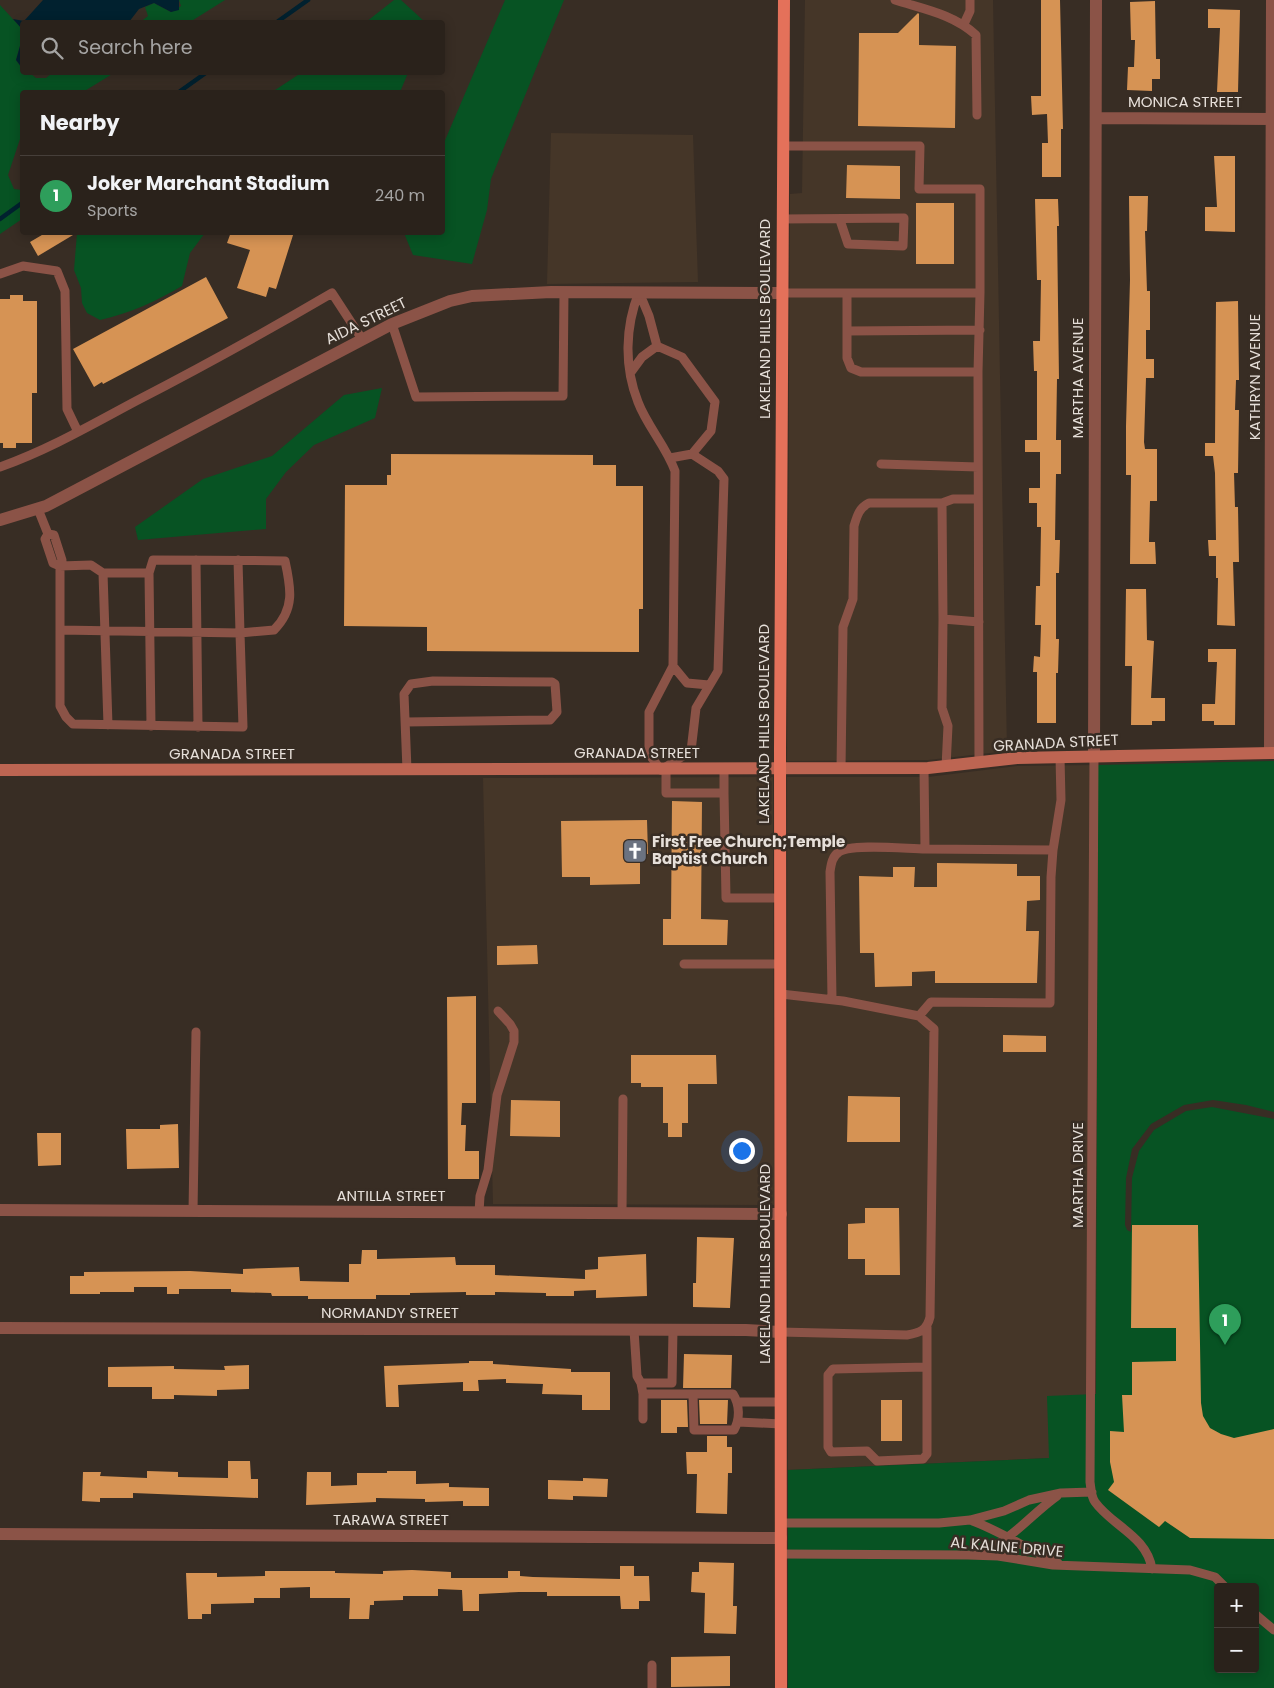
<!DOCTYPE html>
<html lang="en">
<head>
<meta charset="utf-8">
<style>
  :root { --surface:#2a221b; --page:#322a24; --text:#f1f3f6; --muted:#a5a4a3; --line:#463f3a; --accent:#db2777 }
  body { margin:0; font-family:Poppins,sans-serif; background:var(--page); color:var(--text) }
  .controls { position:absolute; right:15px; bottom:15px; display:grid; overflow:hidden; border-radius:5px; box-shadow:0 2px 12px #0003 }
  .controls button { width:45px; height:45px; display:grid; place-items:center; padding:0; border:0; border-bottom:1px solid var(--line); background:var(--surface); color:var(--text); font:25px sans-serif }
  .you { position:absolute; left:741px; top:1150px; width:18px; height:18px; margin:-12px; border:4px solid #fff; border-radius:50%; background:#1a73e8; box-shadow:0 0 0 8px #1a73e833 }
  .badge { display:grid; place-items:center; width:32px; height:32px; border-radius:50%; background:var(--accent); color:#fff; font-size:16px; font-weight:700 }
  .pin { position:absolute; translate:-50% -41px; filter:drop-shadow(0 1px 2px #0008) }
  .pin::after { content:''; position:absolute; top:26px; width:18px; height:15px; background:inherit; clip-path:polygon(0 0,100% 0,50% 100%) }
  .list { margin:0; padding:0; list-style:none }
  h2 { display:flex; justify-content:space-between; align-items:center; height:65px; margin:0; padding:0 20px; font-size:21px }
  h2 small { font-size:16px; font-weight:400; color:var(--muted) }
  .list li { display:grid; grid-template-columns:32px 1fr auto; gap:15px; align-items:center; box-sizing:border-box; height:80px; padding:0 20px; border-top:1px solid var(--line) }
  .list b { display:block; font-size:19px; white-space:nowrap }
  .list p { margin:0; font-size:16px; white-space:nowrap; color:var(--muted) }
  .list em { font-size:16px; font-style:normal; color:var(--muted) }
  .icon { flex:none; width:28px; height:28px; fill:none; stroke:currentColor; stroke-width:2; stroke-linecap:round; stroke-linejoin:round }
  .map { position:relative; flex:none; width:1274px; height:1688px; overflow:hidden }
  .search { position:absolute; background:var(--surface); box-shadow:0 2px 12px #0003; left:20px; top:20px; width:425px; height:55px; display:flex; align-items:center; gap:12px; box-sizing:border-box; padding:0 18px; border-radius:5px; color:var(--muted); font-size:19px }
  .panel { position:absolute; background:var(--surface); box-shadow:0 2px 12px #0003; left:20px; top:90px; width:425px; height:145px; border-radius:5px }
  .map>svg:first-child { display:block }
  .built { fill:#453628 }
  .green { fill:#075323; fill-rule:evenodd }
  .water { fill:#01212f }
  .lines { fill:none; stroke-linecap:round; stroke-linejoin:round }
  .stream { stroke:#01212f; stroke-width:4.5 }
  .building { fill:#d69354 }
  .lane { stroke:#8b5347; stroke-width:9 }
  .street { stroke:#8b5347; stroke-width:12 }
  .secondary { stroke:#bd6552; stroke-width:12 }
  .primary { stroke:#e4715a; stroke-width:12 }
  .labels { text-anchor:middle; stroke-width:5; stroke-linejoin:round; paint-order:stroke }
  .street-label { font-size:15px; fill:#e6dfd9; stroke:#382d24 }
  .poi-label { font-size:15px; font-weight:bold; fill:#e6dfd9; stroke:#382d24; text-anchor:start }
</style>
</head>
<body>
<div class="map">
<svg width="1274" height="1688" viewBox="0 0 1274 1688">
  <rect width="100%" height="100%" fill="#382d24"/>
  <path class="built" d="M805,0H993L1007,751L928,760L787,761L790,194L802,193Z
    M551,133L693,135L698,282L547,284Z
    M1098,765L1096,1394L1049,1458L788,1470L787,777H928L1017,766Z
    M773,777L774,1205L493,1204L483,778Z"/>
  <path class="green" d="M179,0H225L190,22H140L148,16L145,7L154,3L171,12L181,6Z
    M394,0H401L425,22H366Z
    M505,0H564L491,179L487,210L472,264L413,255L404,233L442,232L443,145Z
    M0,5L22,29V39L16,60L22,68V72L30,73L36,78H46L52,73H114L83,92H22V133L8,175L14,189L22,190V219L0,234Z
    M301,73V72L408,73L400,92H272Z
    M77,233H205L190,253L182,286C155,302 130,313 100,320L87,313L82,303L81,288L74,270Z
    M382,388L375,418L314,445L286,472L266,499V529L138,540L135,527L203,479L272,456L344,395Z
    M1274,761V1112L1246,1105L1213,1100L1184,1105L1151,1124L1132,1149L1126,1178L1125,1225L1127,1230L1131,1232L1132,1178L1139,1151L1154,1130L1186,1111L1212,1107L1274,1119V1688H788V1470L1049,1458L1047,1396L1096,1394L1098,765ZM1218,1587H1255V1669H1218Z"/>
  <path class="water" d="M43,0H179V10L171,12L154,3L139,9L129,22H22V29L13,19L24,21Z
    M22,39V68L16,60Z"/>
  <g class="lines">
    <path class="stream" d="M277,22L308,0
      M179,92L207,72
      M0,219L22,203"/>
  </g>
  <path class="building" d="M1041,0H1060L1063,129H1061V177H1042V143H1048L1047,114L1032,115L1031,96H1041Z
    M1155,1L1156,59H1160V79H1152V91L1127,90L1128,67H1134L1135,40H1131L1130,2Z
    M1208,9L1240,10L1238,92H1217L1220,28H1208Z
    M918,13L919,14V45L956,46L955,128L858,126L859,33H898Z
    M1214,156H1235V232L1205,231V207H1217Z
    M847,165L900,166V199L846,198Z
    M1129,196H1148L1147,231H1145L1147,291H1150V330H1146V359H1154V378H1146L1144,442L1145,449H1157V501H1150L1149,542H1155L1156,564H1130L1131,475H1126V426L1130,280Z
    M1035,199H1058L1059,226H1057L1059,379H1057L1056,440H1061V474H1056L1055,540H1060L1059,573H1056V639H1059L1058,673H1056V723H1037V672H1033L1034,656L1040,657L1041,625H1035L1036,586H1040L1041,527H1037V503H1029V488H1040V452H1025V440H1037V371H1034L1033,341H1040L1041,280H1037Z
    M916,203H954V264H916Z
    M47,232H78L38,256L30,242Z
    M231,232H294L276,289L269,287L266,297L237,288L250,250L227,243Z
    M206,277L228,318L103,384L102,382L94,387L73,349Z
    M10,295H23V301H37V393H32V443H16V448H3V443H0V299H10Z
    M1238,301L1239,380H1236L1235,410H1239L1238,473H1234L1235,507H1238L1239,562H1233L1235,626L1217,625L1218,578H1216V556H1209L1208,540H1216L1215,473L1213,456H1205V443H1215L1216,302Z
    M391,454L593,455V465H616V486H643V609H639V652L427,651V627L344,626L345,485H387V475H391Z
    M1126,589H1146L1147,640L1154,641L1151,698H1165V721H1152V725H1131L1132,666H1125Z
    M1208,649H1236L1235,725H1214V721H1202V704H1215L1217,662H1208Z
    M672,801L702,802L701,919L728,920L727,945H663V919H671Z
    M647,820L648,854H640V884L590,885V877H562L561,821Z
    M937,863L1017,864V876H1040V900L1027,901L1026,931H1039L1037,983H935V971L912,972V986L875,987L874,953H860L859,876L893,877V867H915L914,887H937Z
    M537,945L538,964L497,965V946Z
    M476,996V1103H462L461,1125H466L465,1151H479V1179H448L447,997Z
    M1003,1035L1046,1036V1052H1003Z
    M631,1055H716L717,1084H688V1123H682V1137H668V1123H663V1087H641V1083H631Z
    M848,1096L900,1097V1142H847Z
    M511,1100L560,1101V1137L510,1136Z
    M178,1124L179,1168L127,1169L126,1129H160V1125Z
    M37,1133H61V1165L38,1166Z
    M865,1208H899L900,1275H865V1259H848V1224L865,1223Z
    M1132,1225H1198L1201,1403L1203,1416L1210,1428L1221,1434L1234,1438L1274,1429V1539L1190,1538L1165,1521L1159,1527L1108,1490L1114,1482L1110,1462V1431L1124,1432L1122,1395H1132V1362L1176,1361V1328H1131Z
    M697,1237L734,1238L730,1308L693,1307V1283H696Z
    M362,1250H377V1259L455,1257L456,1265H495V1275L585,1279V1270L598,1269V1257L646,1254L647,1296L596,1298V1290L574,1291V1296H546V1293L495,1292V1295H466V1292L410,1293V1295H376V1299H308V1296H272L271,1293L231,1292V1289H179V1294H167V1287H134V1292H100V1294H70V1276H84V1272L190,1271L243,1274V1269L299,1267L300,1281L349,1282V1264H361Z
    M684,1354L732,1355L731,1388H683Z
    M469,1361H493V1364L571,1369V1372H610V1410H582V1395L542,1394L543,1384L506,1383V1379L478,1380L479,1391H463V1382L398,1385L399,1407H386L384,1366L469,1363Z
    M249,1365V1389L217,1390V1396L174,1395V1399H152V1387H108V1367L174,1366V1369L225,1370L224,1366Z
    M661,1400H687L688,1427H677V1433H661Z
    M699,1400H728L727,1424H700Z
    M881,1400H902V1441H881Z
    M707,1436H727V1447H732V1473H728L727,1514L696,1513L697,1474H687L686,1452H707Z
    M228,1461H250L251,1479H258V1498L133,1493V1498H100V1502L82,1501L83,1472H101L100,1476L147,1478V1471L178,1472V1477L228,1478Z
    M387,1471H416V1484L449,1483V1487L489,1488V1506H463V1501L425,1502V1499L376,1498V1502L306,1505L307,1472H331V1486L357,1485V1473H387Z
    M583,1478L608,1479L607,1497L573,1496V1500L548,1499V1480L583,1481Z
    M699,1562L734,1563L733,1606H737L736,1634L704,1633L705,1593L691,1592L692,1572H699Z
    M620,1566H634V1576H649L650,1601H639V1609H621L620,1596H547V1592H519L479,1594V1611H463L462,1590L438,1589V1596H403V1600L374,1601V1605H370L369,1619H349L350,1598H310V1587L280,1588V1598H254V1603L211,1604V1614H202V1619H188L186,1573H217V1577L265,1576V1571H335V1573L383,1574V1571L412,1570L451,1572V1578H508V1571H520V1576L533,1577L620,1579Z
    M730,1656V1686L671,1687V1657Z"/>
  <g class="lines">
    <path class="lane" d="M895,0C923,9 953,14 976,35L977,115
      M964,24L970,11V0
      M782,219L904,218L903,246L848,244L840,220
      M0,274L23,266L57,271L65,291L67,409L78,432
      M639,292C625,327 624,367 638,402C647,426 666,446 675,471L673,666L649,712V754L661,770L691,751L696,708L718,671L724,479L718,471L692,454
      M639,292L649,316L657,346L682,357L715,402L711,431L692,454L670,458
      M781,293H980V189H919L920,146H783
      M847,293V358L851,368L861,372H978L980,293
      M392,324L416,397L563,396L564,292
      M847,331L980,330
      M631,372L642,357L657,346
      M978,372L979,763
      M881,464L978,467
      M0,467C48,450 91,425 136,401C202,367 267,331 332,293L362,339
      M38,509L48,534L45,539L53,563L60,566L91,565L103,573H149L153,560C197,560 241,560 285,561C291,588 295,609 274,630L240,633L238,560
      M48,534L54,535L62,560L60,566V706L66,717L73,724L243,727L240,633L60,630
      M196,560L198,727
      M103,573L108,725
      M149,573L151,726
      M943,619L942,503L953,499H978
      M673,666L687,683L709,685
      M406,722L550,720L557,712L555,684L552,682L433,681L411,684L404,694L407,770
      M1094,757L1090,1482C1091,1488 1091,1497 1095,1502C1112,1526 1147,1536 1152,1569
      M946,767L948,726L942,708L943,619L979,622
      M724,769V793
      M841,769L843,627L853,599L854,526C857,516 859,508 869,503H942
      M666,770V793H724L726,898H781
      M925,849L1053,850
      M684,964H781
      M832,999L830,872C831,865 832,856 839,852C851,843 908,849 925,849L924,768
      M919,1016L931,1002L1050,1003L1051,877L1053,850L1061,800L1060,757
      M193,1211L196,1032
      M479,1212L480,1196L488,1170L497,1095L514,1042V1031L510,1024L498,1011
      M622,1212L623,1099
      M927,1327V1454L923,1459L877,1461L867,1451L831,1452L828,1447V1375L833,1369L927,1367
      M634,1330L637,1376L641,1383H672L673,1330
      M780,1332L907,1335C920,1333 927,1330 930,1317L934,1029L919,1016L843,1001L781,994
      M641,1383L643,1394H733C740,1405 740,1419 734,1430H694L693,1394
      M738,1402H781
      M643,1419V1394
      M738,1422L781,1424
      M970,1520C1001,1531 1028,1550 1058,1563
      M781,1523H939L970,1520L1004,1511L1029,1500L1061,1493L1092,1492
      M977,1553C1009,1544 1030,1515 1057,1496
      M781,1554L968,1555L998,1556L1053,1565L1190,1570L1215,1577L1225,1587
      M1255,1614L1274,1630
      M652,1665V1688"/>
    <path class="street" d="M1096,118L1274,119
      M0,520L46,506L392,324L450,301L472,296L551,292L781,293
      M1270,753L1272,0
      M1094,757L1096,0
      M0,1210L781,1214
      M0,1328L746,1330L780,1332
      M0,1534L781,1538"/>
    <path class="secondary" d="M0,770L928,768L1017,758L1274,753"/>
    <path class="primary" d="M781,1688L780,748L784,0"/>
  </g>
  <defs>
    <symbol id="church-square" viewBox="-11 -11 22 22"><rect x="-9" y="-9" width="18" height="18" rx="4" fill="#6b7280" stroke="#382d24"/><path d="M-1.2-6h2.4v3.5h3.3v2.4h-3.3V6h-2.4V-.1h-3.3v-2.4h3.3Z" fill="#fff"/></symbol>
  </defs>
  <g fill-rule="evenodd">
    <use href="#church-square" x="621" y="837" width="28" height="28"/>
  </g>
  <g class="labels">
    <g class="street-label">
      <text x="1185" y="107">MONICA STREET</text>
      <text transform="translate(765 319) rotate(-90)" y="5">LAKELAND HILLS BOULEVARD</text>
      <text transform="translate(366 321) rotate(-26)" y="5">AIDA STREET</text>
      <text transform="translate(1255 377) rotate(-90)" y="5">KATHRYN AVENUE</text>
      <text transform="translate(1078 378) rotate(-90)" y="5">MARTHA AVENUE</text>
      <text transform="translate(764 724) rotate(-90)" y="5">LAKELAND HILLS BOULEVARD</text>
      <text transform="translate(1056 743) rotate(-3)" y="5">GRANADA STREET</text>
      <text x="637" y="758">GRANADA STREET</text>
      <text x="232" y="759">GRANADA STREET</text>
      <text transform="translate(1078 1175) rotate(-90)" y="5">MARTHA DRIVE</text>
      <text x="391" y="1201">ANTILLA STREET</text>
      <text transform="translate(765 1264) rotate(-90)" y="5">LAKELAND HILLS BOULEVARD</text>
      <text x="390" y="1318">NORMANDY STREET</text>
      <text x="391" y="1525">TARAWA STREET</text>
      <text transform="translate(1007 1547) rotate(5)" y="5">AL KALINE DRIVE</text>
    </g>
    <g class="poi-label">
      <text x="652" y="847">First Free Church;Temple<tspan x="652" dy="17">Baptist Church</tspan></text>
    </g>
  </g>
</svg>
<div class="controls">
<button>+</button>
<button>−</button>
</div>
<div class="you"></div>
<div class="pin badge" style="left:1225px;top:1345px;background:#2e9e5b">1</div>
<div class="search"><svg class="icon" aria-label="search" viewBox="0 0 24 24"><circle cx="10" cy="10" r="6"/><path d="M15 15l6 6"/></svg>Search here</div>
<section class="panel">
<h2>Nearby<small></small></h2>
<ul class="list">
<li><span class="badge" style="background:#2e9e5b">1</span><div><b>Joker Marchant Stadium</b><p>Sports</p></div><em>240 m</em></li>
</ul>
</section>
</div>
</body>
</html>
